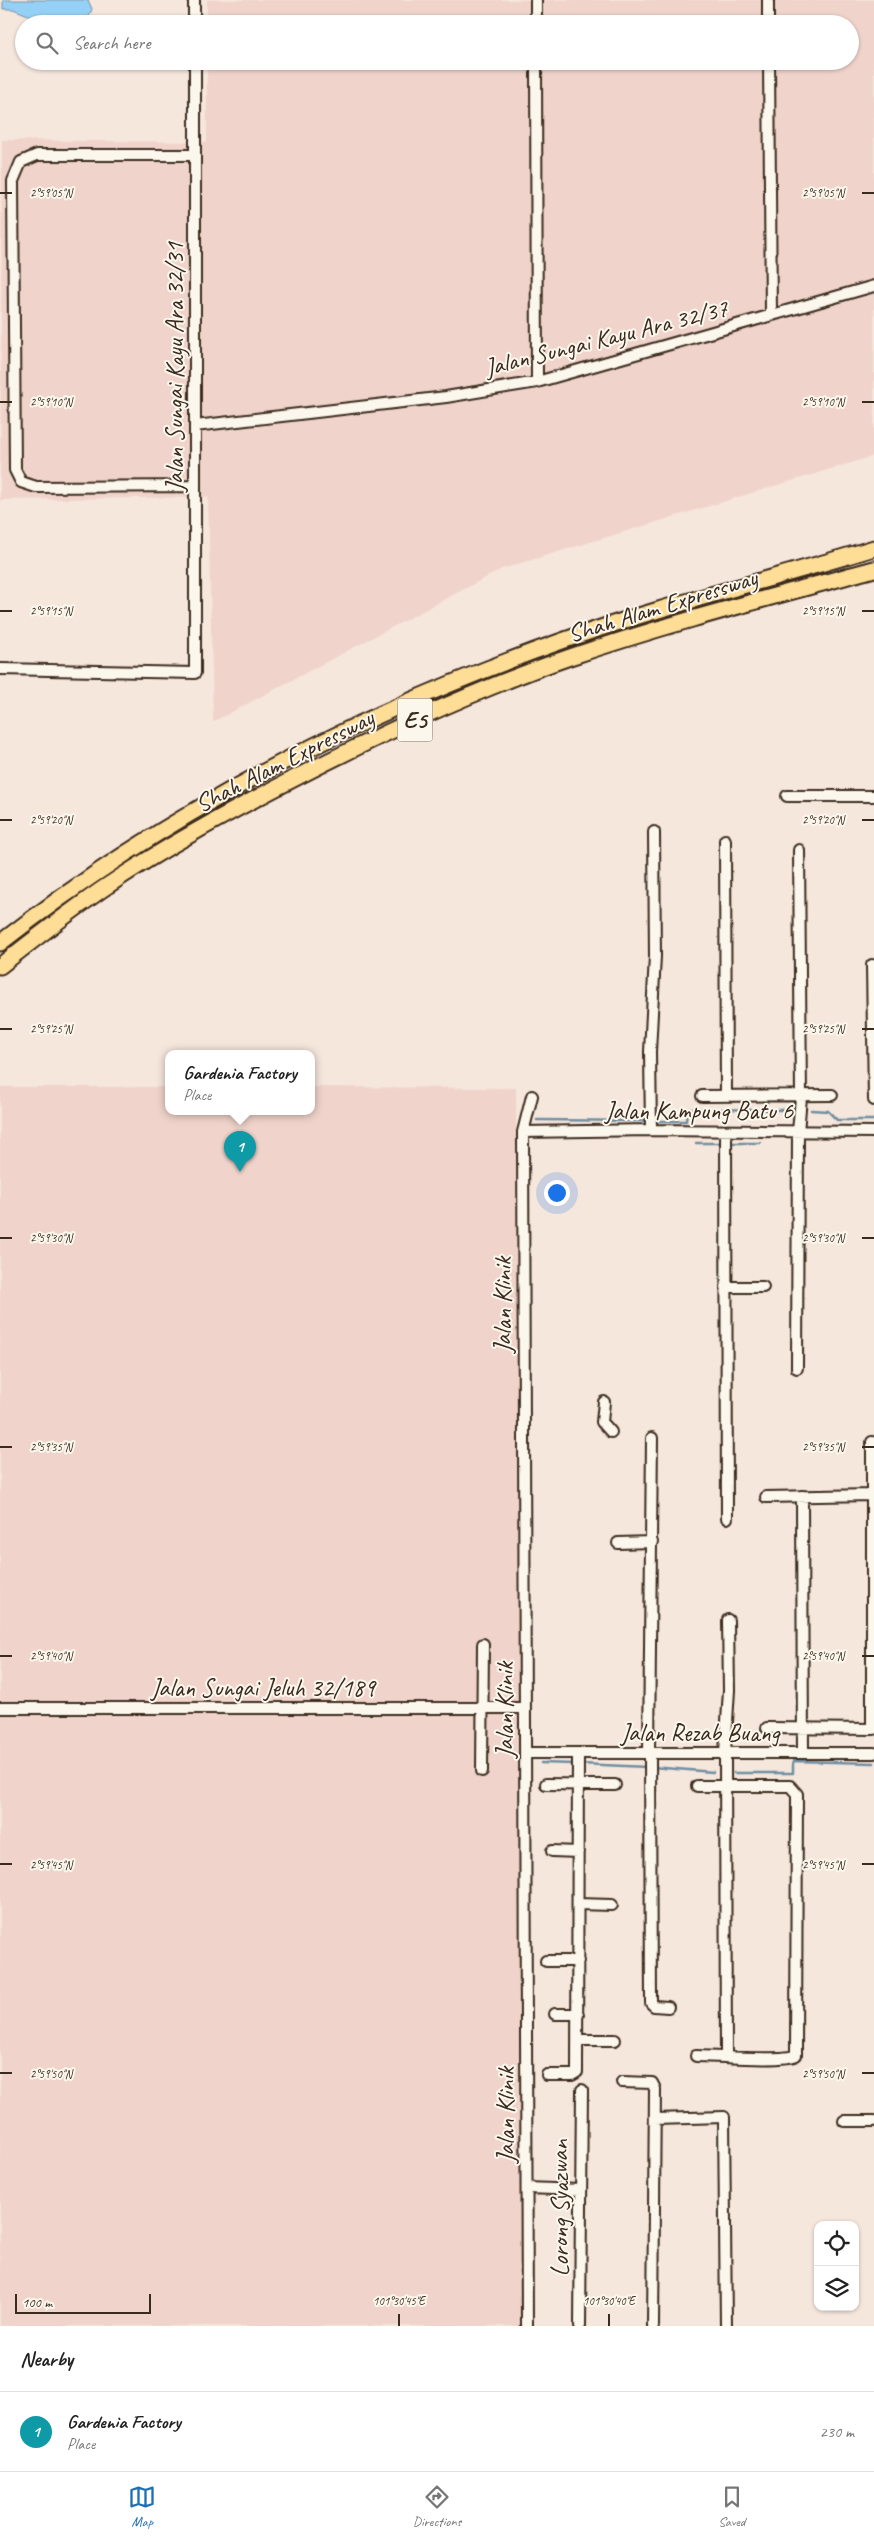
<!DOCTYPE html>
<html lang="en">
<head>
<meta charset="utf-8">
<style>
  :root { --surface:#fff; --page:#f2f2f2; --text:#222; --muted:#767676; --line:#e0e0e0; --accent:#1f6fb2 }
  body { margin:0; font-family:Caveat,sans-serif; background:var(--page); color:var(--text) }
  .controls { position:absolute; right:15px; bottom:15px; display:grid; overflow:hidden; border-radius:10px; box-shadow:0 1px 4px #0004 }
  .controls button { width:45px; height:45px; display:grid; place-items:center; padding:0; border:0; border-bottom:1px solid var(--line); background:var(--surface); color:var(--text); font:25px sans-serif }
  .scale { position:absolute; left:15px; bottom:12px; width:136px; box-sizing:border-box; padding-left:5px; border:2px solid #3b2a1e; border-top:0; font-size:14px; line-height:18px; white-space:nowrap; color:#3b2a1e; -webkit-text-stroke:4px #fbf7ec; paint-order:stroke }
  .you { position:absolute; left:556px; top:1192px; width:18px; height:18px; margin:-12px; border:4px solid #fff; border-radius:50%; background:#1a73e8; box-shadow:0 0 0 8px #1a73e833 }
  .badge { display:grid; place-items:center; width:32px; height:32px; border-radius:50%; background:var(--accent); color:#fff; font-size:16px; font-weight:700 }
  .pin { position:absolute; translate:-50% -41px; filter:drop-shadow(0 1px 2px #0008) }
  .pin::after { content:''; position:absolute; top:26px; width:18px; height:15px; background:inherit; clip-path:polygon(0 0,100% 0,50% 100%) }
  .popup { position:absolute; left:165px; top:1050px; width:150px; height:65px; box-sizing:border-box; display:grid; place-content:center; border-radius:10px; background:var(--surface); filter:drop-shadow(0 1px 4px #0005); font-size:16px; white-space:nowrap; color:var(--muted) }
  .popup b { font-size:19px; color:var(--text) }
  .popup::after { content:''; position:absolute; left:50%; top:100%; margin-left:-10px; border:10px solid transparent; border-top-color:var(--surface) }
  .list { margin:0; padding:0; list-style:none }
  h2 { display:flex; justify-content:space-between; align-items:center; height:65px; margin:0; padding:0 20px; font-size:21px }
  h2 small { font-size:16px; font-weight:400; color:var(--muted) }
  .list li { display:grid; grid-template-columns:32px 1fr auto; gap:15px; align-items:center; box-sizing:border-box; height:80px; padding:0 20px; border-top:1px solid var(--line) }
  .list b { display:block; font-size:19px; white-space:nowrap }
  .list p { margin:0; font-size:16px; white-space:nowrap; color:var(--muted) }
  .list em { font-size:16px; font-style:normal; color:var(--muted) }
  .icon { flex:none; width:28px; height:28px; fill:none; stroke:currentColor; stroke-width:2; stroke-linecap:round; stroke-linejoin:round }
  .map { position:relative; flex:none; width:874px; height:2326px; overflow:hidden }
  .search { position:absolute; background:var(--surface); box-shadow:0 1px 4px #0004; left:15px; right:15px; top:15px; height:55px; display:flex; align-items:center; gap:12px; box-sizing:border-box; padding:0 18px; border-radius:28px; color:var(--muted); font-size:19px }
  .sheet { height:145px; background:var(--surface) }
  nav { display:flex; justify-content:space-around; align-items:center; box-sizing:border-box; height:70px; border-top:1px solid var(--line); background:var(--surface); font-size:14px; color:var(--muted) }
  nav a { display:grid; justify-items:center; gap:2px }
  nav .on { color:var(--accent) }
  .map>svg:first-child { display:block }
  .built { fill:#f0d4cb }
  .water { fill:#95d1f6; stroke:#718ea0 }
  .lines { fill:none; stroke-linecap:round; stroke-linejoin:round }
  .stream { stroke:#718ea0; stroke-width:2.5 }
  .minor-casing { stroke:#3b2a1e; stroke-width:14 }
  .highway-casing { stroke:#3b2a1e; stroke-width:19 }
  .minor { stroke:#fbf7ec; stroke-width:10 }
  .highway { stroke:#fedd96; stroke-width:15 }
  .ticks { fill:none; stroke:#3b2a1e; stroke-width:2 }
  .labels { text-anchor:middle; stroke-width:4; stroke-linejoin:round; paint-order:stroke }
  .shield { fill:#fbf7ec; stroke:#75685c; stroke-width:1 }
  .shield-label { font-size:24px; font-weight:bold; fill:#3b2a1e }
  .street-label { font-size:25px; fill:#3b2a1e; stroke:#fbf7ec }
  .ticks-label { font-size:12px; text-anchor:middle; fill:#3b2a1e; stroke:#fbf7ec; stroke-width:4; stroke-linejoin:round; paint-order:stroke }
</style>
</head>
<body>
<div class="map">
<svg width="874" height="2326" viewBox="0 0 874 2326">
  <rect width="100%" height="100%" fill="#f6e7dd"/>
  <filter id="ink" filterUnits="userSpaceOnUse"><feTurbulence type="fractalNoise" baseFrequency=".02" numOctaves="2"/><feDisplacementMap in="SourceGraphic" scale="10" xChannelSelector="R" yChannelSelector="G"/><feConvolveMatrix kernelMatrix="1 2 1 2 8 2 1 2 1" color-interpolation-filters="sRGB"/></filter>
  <g filter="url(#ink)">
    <path class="built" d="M207,0H874V456L502,569L213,722L208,497L0,500L2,140L207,142V61H850V24H207Z
      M0,1087H169V1111H311V1087L516,1088L522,2326H0Z"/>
    <path class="water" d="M3,0H88L92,9L86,24H39L36,18L13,9H3Z"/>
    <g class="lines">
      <path class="stream" d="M811,1110L828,1111L837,1120H874
        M537,1120L648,1121
        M653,1121H686L687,1109L788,1110
        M696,1143H723
        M729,1143H760
        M541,1763L574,1764
        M580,1764L647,1767
        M652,1767L713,1772
        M734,1773H793V1761L874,1763"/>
      <defs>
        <path id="minor" d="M194,0V24
          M768,0V24
          M536,24V0
          M536,61L537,382
          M769,61L771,315
          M194,155H37L21,162L13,181L15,470L21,482L36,487L195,486
          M195,426L446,397L537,382L874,286
          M0,669L195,673V61
          M787,796H874
          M725,840L726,1096
          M872,965L874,1100
          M702,1096L832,1095
          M651,1130L650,1052L655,956L654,832
          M726,1131L727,1518
          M523,1132L651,1130L874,1132
          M726,1287H763
          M797,1368L798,1132L801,1097L799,850
          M604,1402L602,1422L611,1432
          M872,1442V1729
          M802,1496L803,1753
          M766,1497L872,1495
          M618,1543L652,1542
          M0,1708H525
          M767,1728L874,1729
          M525,1753H874
          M649,1753L652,1438
          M650,1753L651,2003L654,2006L668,2007
          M482,1771L483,1644
          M546,1784L615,1785
          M552,1851L578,1852
          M578,1904L612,1905
          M546,1961H578
          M555,2014H578
          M578,2040H615
          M696,2056C713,2056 785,2062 796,2055L797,1794L790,1786H697
          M726,2056L725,1753L729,1690L728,1620
          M547,2075H572L577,2072L578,1753
          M622,2082L652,2083L655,2089L653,2326
          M655,2119L724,2117L726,2326
          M844,2121H874
          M527,2188L580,2190
          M527,2326L523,1132L532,1096
          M580,2326L582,2090"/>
        <path id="highway" d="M0,943C168,812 362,712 562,641C664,605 770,580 874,548
          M0,966C33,940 67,914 101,890C164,847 231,811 299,776C387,731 477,689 570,657C670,623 772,597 874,569"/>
      </defs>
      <use href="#minor" class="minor-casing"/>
      <use href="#highway" class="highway-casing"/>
      <use href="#minor" class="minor"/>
      <use href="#highway" class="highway"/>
    </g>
  </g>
  <path class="ticks" d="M0,193H12M862,193H874M0,402H12M862,402H874M0,611H12M862,611H874M0,820H12M862,820H874M0,1029H12M862,1029H874M0,1238H12M862,1238H874M0,1447H12M862,1447H874M0,1656H12M862,1656H874M0,1864H12M862,1864H874M0,2073H12M862,2073H874M399,2314V2326M609,2314V2326"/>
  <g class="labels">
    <rect class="shield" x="397.5" y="698.5" width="35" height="43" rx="4"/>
    <g class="shield-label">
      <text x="415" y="728">E5</text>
    </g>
    <g class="street-label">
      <text transform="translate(606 337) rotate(-14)" y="9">Jalan Sungai Kayu Ara 32/37</text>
      <text transform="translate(174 367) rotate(-90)" y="9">Jalan Sungai Kayu Ara 32/31</text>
      <text transform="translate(662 605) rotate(-17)" y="9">Shah Alam Expressway</text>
      <text transform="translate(284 760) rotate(-27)" y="9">Shah Alam Expressway</text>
      <text x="699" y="1119">Jalan Kampung Batu 6</text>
      <text transform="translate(502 1305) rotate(-90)" y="9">Jalan Klinik</text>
      <text x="263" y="1696">Jalan Sungai Jeluh 32/189</text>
      <text transform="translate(504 1710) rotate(-90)" y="9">Jalan Klinik</text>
      <text x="700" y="1741">Jalan Rezab Buang</text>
      <text transform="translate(505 2115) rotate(-90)" y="9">Jalan Klinik</text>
      <text transform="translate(559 2208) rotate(-90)" y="9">Lorong Syazwan</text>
    </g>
  </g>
  <g class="ticks-label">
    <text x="823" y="197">2°59'05"N</text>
    <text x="51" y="197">2°59'05"N</text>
    <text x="823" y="406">2°59'10"N</text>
    <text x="51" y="406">2°59'10"N</text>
    <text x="823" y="615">2°59'15"N</text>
    <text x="51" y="615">2°59'15"N</text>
    <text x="51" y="824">2°59'20"N</text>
    <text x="823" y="824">2°59'20"N</text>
    <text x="51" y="1033">2°59'25"N</text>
    <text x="823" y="1033">2°59'25"N</text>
    <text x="51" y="1242">2°59'30"N</text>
    <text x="823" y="1242">2°59'30"N</text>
    <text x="51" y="1451">2°59'35"N</text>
    <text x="823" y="1451">2°59'35"N</text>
    <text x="823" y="1660">2°59'40"N</text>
    <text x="51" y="1660">2°59'40"N</text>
    <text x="823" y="1869">2°59'45"N</text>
    <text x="51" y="1869">2°59'45"N</text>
    <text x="823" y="2078">2°59'50"N</text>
    <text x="51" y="2078">2°59'50"N</text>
    <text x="399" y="2305">101°30'45"E</text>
    <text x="609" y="2305">101°30'40"E</text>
  </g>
</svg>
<div class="controls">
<button><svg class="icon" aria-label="locate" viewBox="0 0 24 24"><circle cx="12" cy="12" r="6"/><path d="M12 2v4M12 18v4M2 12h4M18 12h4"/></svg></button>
<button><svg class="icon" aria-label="layers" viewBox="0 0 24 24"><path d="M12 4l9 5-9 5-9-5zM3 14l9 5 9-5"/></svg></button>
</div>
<div class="scale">100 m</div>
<div class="you"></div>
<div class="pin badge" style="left:240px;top:1172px;background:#0f9aa8">1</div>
<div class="popup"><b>Gardenia Factory</b>Place</div>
<div class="search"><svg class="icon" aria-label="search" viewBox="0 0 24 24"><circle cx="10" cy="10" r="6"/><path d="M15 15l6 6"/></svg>Search here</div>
</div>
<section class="sheet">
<h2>Nearby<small></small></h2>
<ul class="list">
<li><span class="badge" style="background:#0f9aa8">1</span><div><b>Gardenia Factory</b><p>Place</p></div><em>230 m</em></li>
</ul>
</section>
<nav>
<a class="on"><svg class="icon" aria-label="map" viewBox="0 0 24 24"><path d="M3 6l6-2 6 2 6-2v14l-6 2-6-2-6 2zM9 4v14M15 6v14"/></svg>Map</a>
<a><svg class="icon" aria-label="directions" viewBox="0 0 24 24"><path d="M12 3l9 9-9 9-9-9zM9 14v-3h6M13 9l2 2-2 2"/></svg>Directions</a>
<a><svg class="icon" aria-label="saved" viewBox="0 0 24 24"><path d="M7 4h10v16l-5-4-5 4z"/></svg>Saved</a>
</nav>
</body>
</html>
